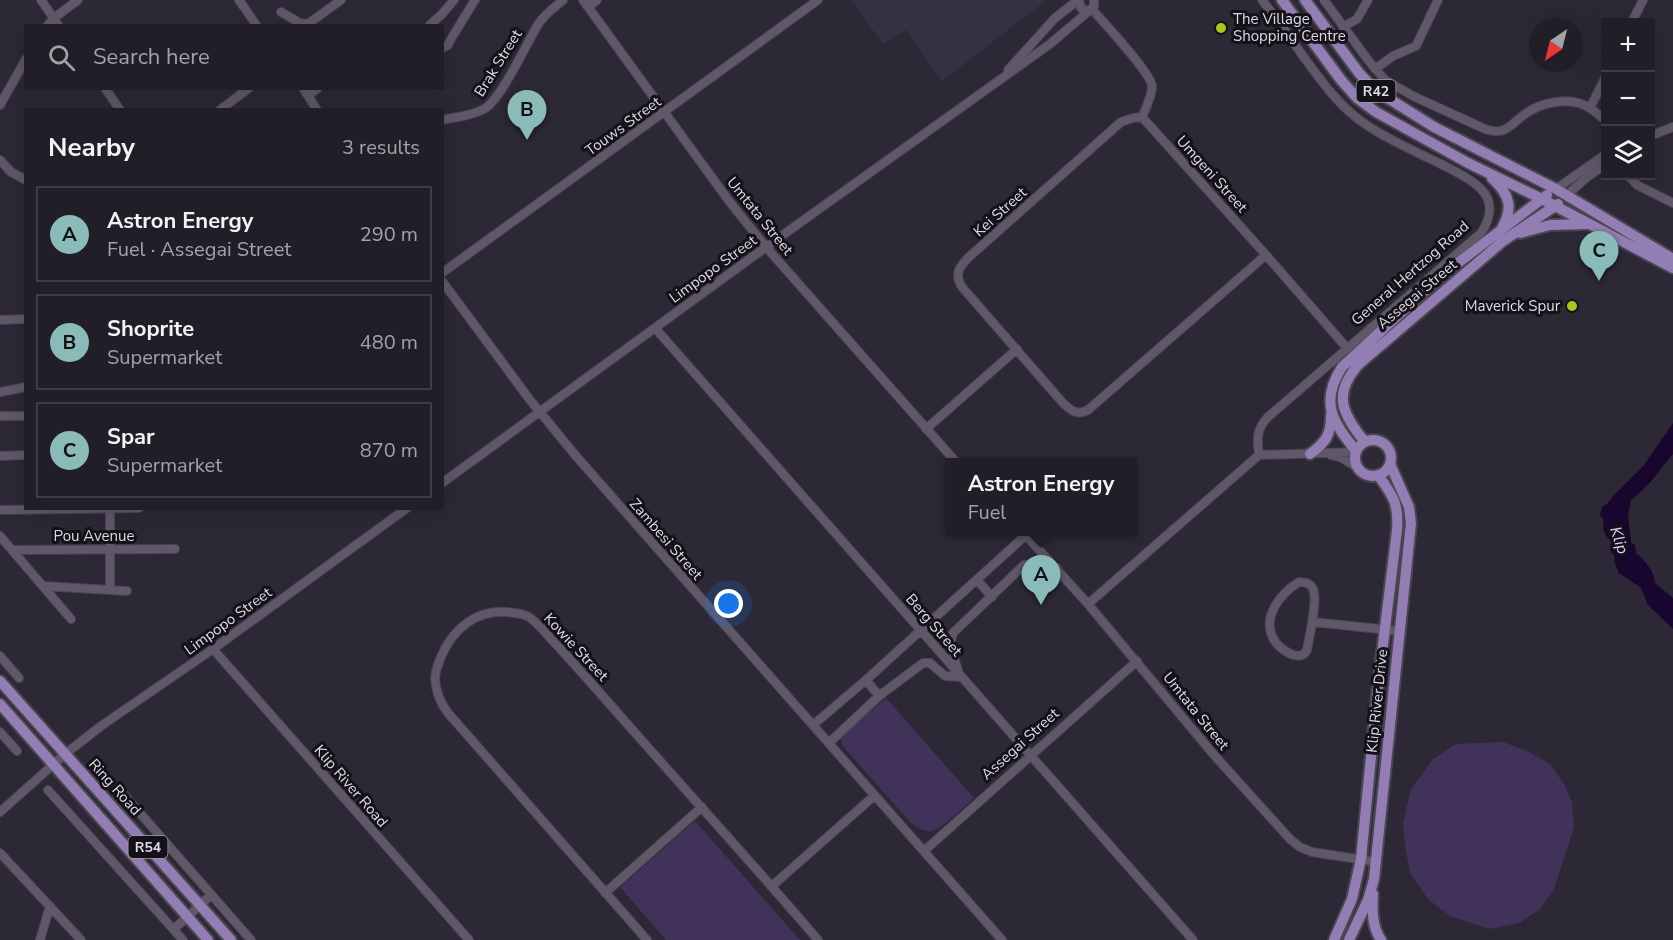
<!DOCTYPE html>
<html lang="en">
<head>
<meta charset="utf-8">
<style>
  :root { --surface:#221e28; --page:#2e2b34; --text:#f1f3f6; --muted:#a2a2a8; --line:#3f3c45; --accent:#8bbbb9 }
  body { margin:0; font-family:"Nunito Sans",sans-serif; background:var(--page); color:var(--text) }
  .controls { position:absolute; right:18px; top:18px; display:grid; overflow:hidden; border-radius:0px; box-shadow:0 6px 24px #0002 }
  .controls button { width:54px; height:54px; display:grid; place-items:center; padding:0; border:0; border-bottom:2px solid var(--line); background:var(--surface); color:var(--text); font:30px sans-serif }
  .compass { position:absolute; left:1529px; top:18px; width:54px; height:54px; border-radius:50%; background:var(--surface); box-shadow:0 6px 24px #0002; rotate:215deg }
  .you { position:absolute; left:729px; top:604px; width:21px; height:21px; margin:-15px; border:4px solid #fff; border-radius:50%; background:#1a73e8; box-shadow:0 0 0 9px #1a73e833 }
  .badge { display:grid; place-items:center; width:39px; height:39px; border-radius:50%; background:var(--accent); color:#111; font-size:20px; font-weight:700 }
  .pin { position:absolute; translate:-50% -50px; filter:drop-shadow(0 2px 3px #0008) }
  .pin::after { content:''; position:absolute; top:32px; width:21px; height:18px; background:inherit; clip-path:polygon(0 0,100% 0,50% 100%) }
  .popup { position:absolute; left:945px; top:458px; width:192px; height:78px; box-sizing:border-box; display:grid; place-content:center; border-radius:0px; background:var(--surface); filter:drop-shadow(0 2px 4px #0005); font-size:20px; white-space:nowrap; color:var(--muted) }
  .popup b { font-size:22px; color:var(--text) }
  .popup::after { content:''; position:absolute; left:50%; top:100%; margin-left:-12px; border:12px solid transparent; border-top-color:var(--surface) }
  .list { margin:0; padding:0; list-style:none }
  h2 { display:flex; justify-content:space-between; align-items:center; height:78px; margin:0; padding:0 24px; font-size:26px }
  h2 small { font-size:20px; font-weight:400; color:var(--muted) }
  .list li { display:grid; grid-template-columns:39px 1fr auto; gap:18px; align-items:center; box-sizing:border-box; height:96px; margin:0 12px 12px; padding:0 12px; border:2px solid var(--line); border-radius:0px }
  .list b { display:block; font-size:22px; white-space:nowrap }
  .list p { margin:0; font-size:20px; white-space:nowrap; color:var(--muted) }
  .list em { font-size:20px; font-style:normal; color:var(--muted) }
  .icon { flex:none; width:33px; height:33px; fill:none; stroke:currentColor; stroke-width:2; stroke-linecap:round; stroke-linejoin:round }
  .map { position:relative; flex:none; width:1673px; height:940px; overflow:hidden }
  .search { position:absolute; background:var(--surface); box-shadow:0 6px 24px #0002; left:24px; top:24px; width:420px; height:66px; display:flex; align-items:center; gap:15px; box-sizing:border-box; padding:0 21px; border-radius:0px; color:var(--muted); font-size:22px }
  .panel { position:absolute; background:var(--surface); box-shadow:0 6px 24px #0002; left:24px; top:108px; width:420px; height:402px; border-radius:0px }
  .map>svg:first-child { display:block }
  .built { fill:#363043 }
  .green { fill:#41325a }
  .water { fill:#19062e }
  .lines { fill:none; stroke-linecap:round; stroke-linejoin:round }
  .minor-casing { stroke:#494551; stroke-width:10 }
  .major-casing { stroke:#494551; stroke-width:14 }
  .minor { stroke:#5e5869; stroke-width:8 }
  .major { stroke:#927eb3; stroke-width:10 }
  .poi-dot { fill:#a7c81f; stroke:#141218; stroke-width:2 }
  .labels { text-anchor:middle; stroke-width:6; stroke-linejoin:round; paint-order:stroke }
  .shield { fill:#141218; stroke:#a19fa8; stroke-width:1.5 }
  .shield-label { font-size:14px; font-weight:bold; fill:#dedbe5 }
  .poi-label { font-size:15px; fill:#dedbe5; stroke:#141218; text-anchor:start }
  .street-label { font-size:15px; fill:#dedbe5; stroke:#141218 }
  .water-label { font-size:16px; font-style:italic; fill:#dbcbf9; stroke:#141218 }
</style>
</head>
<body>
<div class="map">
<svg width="1673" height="940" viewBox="0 0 1673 940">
  <rect width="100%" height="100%" fill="#2d2836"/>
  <path class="built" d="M851,0H1047L942,81L906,30L883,44Z"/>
  <path class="green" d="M886,698L974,798C964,806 943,829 931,831C924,832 918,828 912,824L842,745L841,739L844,734Z
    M1503,742L1527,751L1550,764L1564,784L1572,802L1574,827L1554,889L1540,909L1519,923L1489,929L1450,916L1428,899L1410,873L1405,845L1403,823L1411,789L1433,759L1456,744Z
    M695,821L800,940H666L620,887Z"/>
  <path class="water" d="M1673,423V454L1648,485L1631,500L1628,515L1631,542L1635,545L1636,553C1645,561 1654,570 1655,583L1673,598V629L1648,605L1641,588L1619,573L1614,561C1616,556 1613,554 1610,550L1611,541C1604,535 1602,529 1604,520L1600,515L1602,507L1607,504L1613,496L1644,465Z"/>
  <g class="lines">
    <defs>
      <path id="minor" d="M41,0L59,26
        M239,0L257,26
        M583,0L729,201L766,247L956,462
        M1079,0L1081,8L1087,11L1094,7V0
        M1324,0L1368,60L1385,80L1413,96L1485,129C1506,136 1510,125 1525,114C1543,101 1573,96 1591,109C1596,112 1601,117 1606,121
        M588,7L597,0
        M1092,9C1103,22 1151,73 1152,86C1152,96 1146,108 1142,117L1266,255L1347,348
        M281,12L300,23L308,24L341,0
        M1632,22L1643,0
        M47,26L54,18L78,0
        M429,26L442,14L454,0
        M1343,27L1357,19L1368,0
        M442,48L448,45L451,39L475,0
        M1375,69L1393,56L1416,46L1438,0
        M1008,70L1055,18L1078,0
        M105,88L120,110
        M303,88L317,110
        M308,96L318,88
        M0,105L26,59
        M1590,108L1606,76
        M220,110L249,88
        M1142,117L1133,118L1121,122L969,257C959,267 954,274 962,287L1062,402C1070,410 1077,416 1088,410L1266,255
        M442,120C456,117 472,116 484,109C501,100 527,42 539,23C546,13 555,7 563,0
        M1650,136L1673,127
        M0,160L11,172L26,180
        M1629,176L1637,185L1673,203
        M1556,189L1606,154
        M1567,195L1586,178L1606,164
        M442,273L818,0
        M442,281L530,400L576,456L1002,940
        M0,320L26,319
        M655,328L1193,940
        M0,392L26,387
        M0,416H26
        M926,429L1017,349
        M1259,455C1257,440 1256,429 1268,417L1481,233C1491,218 1494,201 1480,188C1469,177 1454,171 1441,164C1416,152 1391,141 1368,126C1340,108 1322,82 1303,56C1290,37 1276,18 1262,0
        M1331,455L1340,457L1357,467
        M0,456L26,455
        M442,483L766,247L1050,44L1090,10
        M0,510L139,508
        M1023,532L1088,604L1214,755L1290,839L1300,847L1312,852L1377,862
        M0,536L71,619
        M12,550L175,549
        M977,580L992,597
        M1299,582C1303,582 1309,582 1312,587C1319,596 1309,638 1307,650C1300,664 1278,649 1273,638C1262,616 1281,593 1299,582Z
        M44,586L127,591
        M110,589V509
        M1088,604L1259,455L1356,452
        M1313,622L1399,631
        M213,649L469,940
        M0,656L19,678
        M958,671L950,644L953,633L1024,565L1033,564L1044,573L1049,572L1057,568
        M866,680L879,696
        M813,725L866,680L1026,535
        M0,732L17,751
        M829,743L879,696L923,663H930L945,676L961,677
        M118,788L251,940
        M48,790L183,940
        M0,812L65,754L101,726L213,649L407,508
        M924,851L1137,661
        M0,853L81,940
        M772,886L874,796
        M605,893L702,807
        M174,929L211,895
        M40,940L50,906
        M647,940L448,713C441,704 436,691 435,679C435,672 438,664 441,657C452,630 476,609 507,612C515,613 522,613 529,617C539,624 547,635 555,643C578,668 600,693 622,718C687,792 754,865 818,940"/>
      <path id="major" d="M1282,0L1341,80L1357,98L1376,112L1468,163L1542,199L1673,268
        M1305,0L1359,73L1375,90L1434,127L1556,189L1673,259
        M1492,178C1510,195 1514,208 1501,230
        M1520,233L1550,225L1587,224
        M1355 458a18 18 0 1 1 36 0a18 18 0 1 1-36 0Z
        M1365,442C1342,414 1332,394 1359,364L1503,241L1558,204
        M1356,451C1333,422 1319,403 1342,367L1441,276L1547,195
        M1310,454C1326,442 1331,435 1331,415
        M0,681L231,940
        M0,704L208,940
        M1373,894C1372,910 1372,927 1381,940
        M1334,940L1352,899L1361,859L1378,685L1397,530C1399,503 1393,496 1378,475
        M1349,940L1368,900L1374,879L1411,523L1409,507L1390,464"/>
    </defs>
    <use href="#minor" class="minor-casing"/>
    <use href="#major" class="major-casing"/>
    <use href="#minor" class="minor"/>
    <use href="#major" class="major"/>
  </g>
  <g class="poi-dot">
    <circle cx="1221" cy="28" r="6"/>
    <circle cx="1572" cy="306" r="6"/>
  </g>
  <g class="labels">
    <g class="shield">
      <rect x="1356.5" y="80" width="39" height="22" rx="4.5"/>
      <rect x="128.5" y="836" width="39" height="22" rx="4.5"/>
    </g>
    <g class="shield-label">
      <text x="1376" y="96">R42</text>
      <text x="148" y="852">R54</text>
    </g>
    <g class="poi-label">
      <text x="1233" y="24">The Village<tspan x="1233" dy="17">Shopping Centre</tspan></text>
      <text x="1560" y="311" text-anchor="end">Maverick Spur</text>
    </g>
    <g class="street-label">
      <text transform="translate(498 63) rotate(-58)" y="5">Brak Street</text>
      <text transform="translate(623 126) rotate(-36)" y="5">Touws Street</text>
      <text transform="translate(1212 174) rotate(48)" y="5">Umgeni Street</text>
      <text transform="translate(1000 212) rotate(-42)" y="5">Kei Street</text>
      <text transform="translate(760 216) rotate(51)" y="5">Umtata Street</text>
      <text transform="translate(713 269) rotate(-36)" y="5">Limpopo Street</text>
      <text transform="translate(1410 273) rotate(-41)" y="5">General Hertzog Road</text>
      <text transform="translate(1417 294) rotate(-40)" y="5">Assegai Street</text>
      <text x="94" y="541">Pou Avenue</text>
      <text transform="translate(666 539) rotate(49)" y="5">Zambesi Street</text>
      <text transform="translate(228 621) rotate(-36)" y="5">Limpopo Street</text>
      <text transform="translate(934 625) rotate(49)" y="5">Berg Street</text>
      <text transform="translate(576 647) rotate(47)" y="5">Kowie Street</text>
      <text transform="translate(1377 701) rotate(-84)" y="5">Klip River Drive</text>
      <text transform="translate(1196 711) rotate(51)" y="5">Umtata Street</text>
      <text transform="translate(1020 744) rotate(-42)" y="5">Assegai Street</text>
      <text transform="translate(351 786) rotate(49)" y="5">Klip River Road</text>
      <text transform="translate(115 787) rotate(48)" y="5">Ring Road</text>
    </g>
    <g class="water-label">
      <text transform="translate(1620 540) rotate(71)" y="6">Klip</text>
    </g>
  </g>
</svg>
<div class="controls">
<button>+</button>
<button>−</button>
<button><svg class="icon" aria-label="layers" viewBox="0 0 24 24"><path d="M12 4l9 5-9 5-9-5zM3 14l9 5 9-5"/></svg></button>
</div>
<svg class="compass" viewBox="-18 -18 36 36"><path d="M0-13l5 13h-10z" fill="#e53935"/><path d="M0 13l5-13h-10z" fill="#a2a2a8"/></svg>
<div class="you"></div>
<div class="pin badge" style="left:1041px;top:605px">A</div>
<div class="popup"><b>Astron Energy</b>Fuel</div>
<div class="pin badge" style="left:527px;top:140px">B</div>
<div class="pin badge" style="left:1599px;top:281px">C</div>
<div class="search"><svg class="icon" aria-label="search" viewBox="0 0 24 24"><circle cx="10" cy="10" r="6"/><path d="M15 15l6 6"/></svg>Search here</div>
<section class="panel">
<h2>Nearby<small>3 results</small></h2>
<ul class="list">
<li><span class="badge">A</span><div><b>Astron Energy</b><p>Fuel · Assegai Street</p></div><em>290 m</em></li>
<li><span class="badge">B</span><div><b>Shoprite</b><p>Supermarket</p></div><em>480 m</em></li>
<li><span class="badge">C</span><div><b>Spar</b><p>Supermarket</p></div><em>870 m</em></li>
</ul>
</section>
</div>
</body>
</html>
